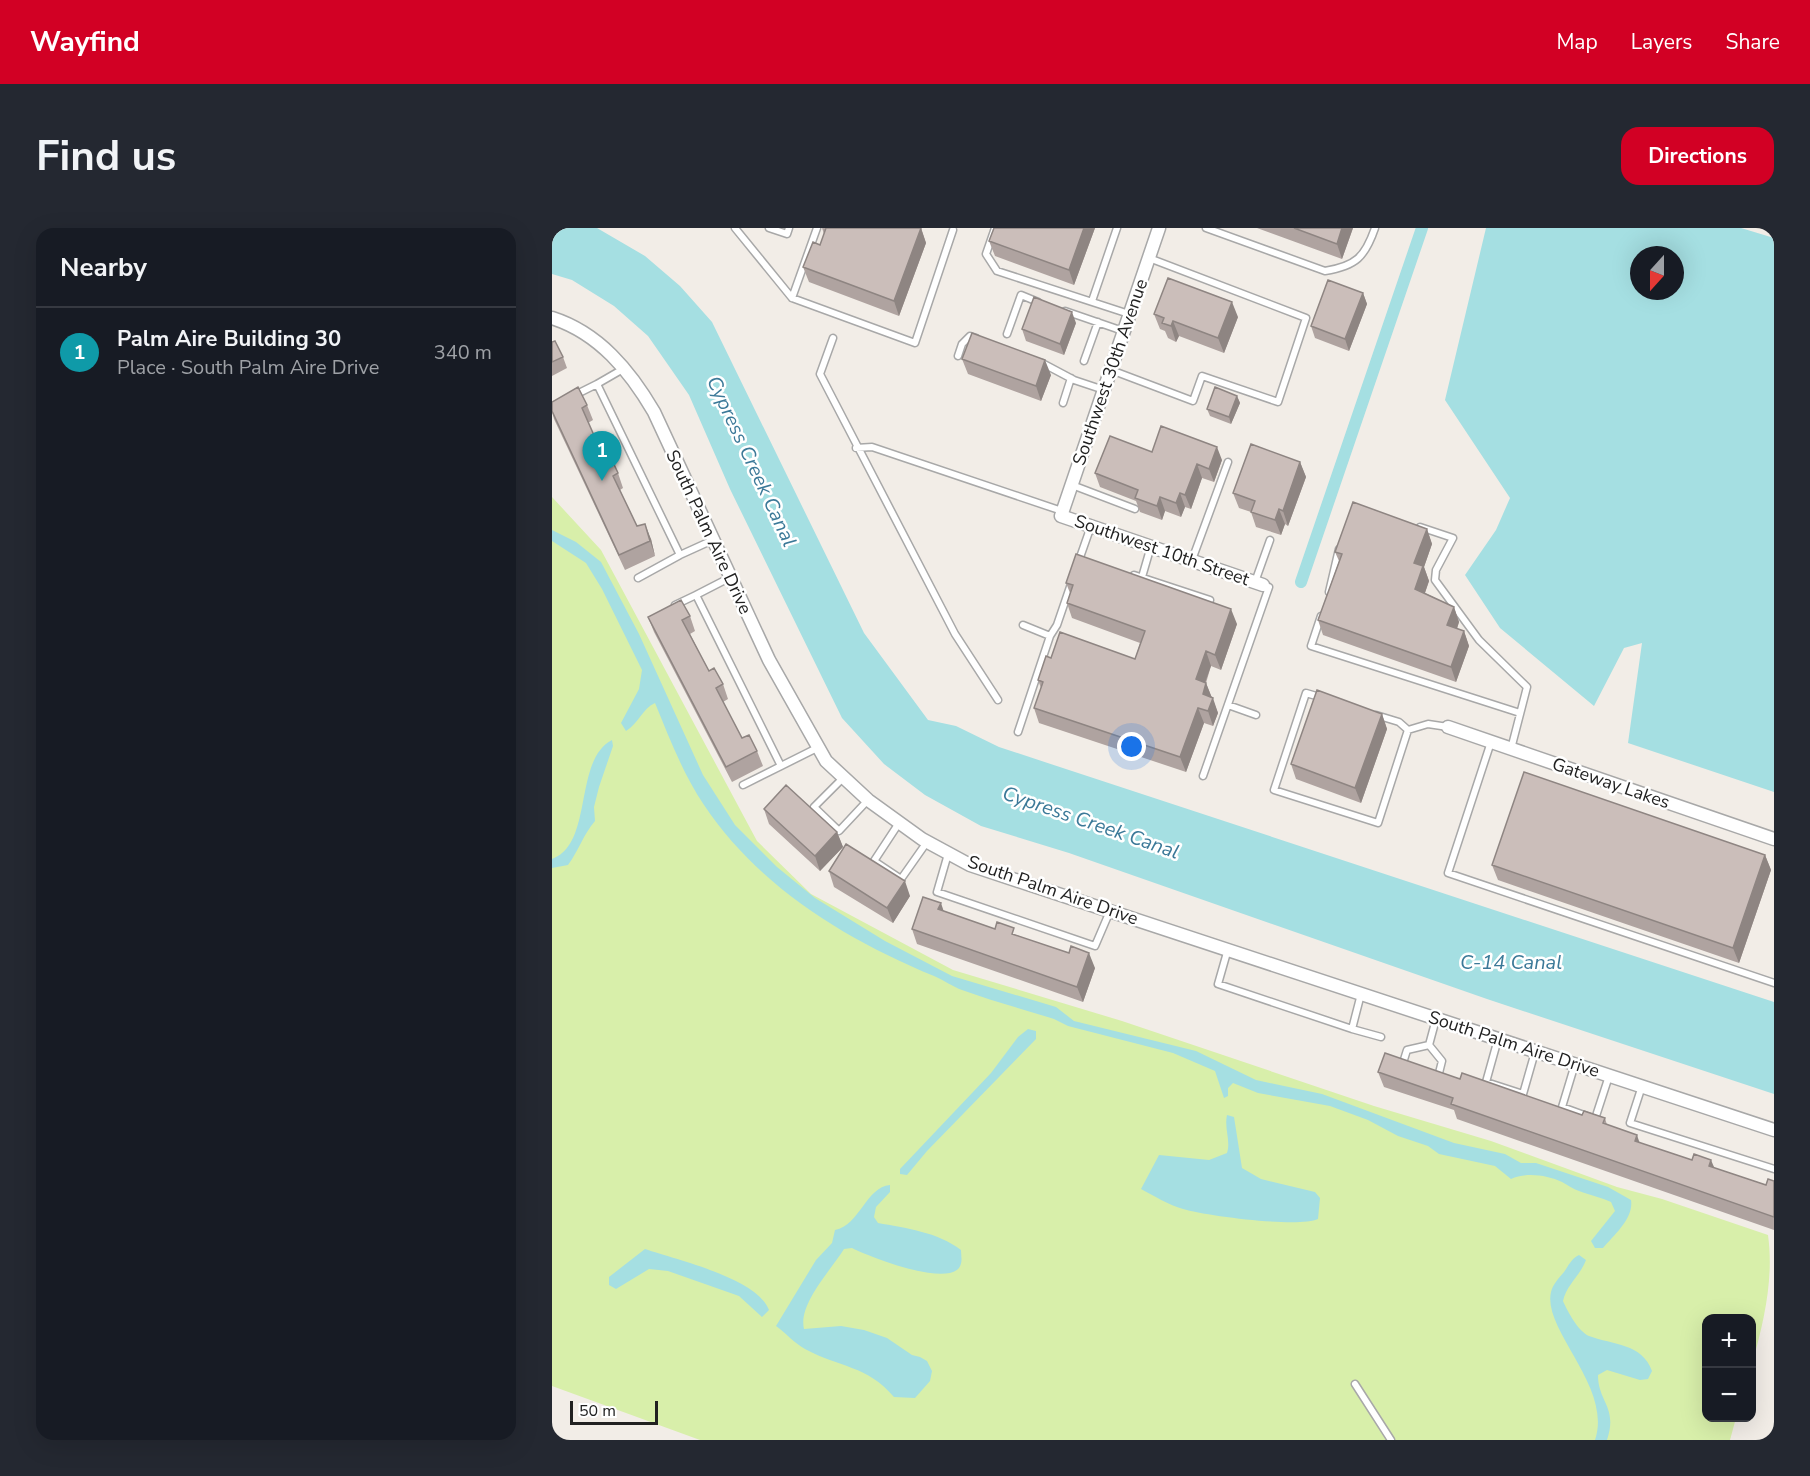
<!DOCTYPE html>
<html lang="en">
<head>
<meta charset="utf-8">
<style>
  :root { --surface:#171b24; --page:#242831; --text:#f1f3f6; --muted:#9ea1a6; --line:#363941; --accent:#d20024 }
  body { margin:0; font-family:"Nunito Sans",sans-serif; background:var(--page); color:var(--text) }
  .controls { position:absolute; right:18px; bottom:18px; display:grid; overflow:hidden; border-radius:12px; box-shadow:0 6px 24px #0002 }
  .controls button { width:54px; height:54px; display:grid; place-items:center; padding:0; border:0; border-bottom:2px solid var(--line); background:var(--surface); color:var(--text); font:30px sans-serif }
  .compass { position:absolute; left:1078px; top:18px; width:54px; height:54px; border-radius:50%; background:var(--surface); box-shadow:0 6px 24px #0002; rotate:201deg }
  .scale { position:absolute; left:18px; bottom:15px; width:88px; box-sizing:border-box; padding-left:6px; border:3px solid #212121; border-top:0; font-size:16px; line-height:21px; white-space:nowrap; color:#212121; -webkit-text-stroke:4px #fff; paint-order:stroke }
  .you { position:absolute; left:580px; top:519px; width:21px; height:21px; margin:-15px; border:4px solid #fff; border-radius:50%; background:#1a73e8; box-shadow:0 0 0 9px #1a73e833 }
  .badge { display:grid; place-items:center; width:39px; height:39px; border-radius:50%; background:var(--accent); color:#fff; font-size:20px; font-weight:700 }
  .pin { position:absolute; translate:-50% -50px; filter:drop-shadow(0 2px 3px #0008) }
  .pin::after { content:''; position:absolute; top:32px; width:21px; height:18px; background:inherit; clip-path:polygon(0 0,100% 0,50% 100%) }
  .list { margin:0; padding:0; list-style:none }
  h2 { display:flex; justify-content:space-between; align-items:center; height:78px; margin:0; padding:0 24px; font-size:26px }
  h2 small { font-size:20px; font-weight:400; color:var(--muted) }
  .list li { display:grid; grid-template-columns:39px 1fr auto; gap:18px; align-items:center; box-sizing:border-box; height:90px; padding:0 24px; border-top:2px solid var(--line) }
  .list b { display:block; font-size:22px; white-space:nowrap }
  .list p { margin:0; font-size:20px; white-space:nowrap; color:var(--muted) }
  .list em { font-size:20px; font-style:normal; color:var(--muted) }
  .map { position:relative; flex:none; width:1222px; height:1212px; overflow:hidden; border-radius:18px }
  header { display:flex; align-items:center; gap:36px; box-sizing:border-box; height:84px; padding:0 30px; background:var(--accent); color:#fff }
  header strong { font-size:28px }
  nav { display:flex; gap:33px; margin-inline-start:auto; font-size:21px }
  .intro { display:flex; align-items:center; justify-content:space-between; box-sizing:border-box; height:144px; padding:0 36px }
  h1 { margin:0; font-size:42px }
  .button { padding:15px 27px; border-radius:18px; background:var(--accent); color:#fff; font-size:21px; font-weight:700 }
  main { display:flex; gap:36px; padding:0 36px }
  aside { flex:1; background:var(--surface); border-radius:18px; box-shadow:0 6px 24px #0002 }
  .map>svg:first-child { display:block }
  .grass { fill:#d8efaa }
  .water { fill:#a5dfe2; fill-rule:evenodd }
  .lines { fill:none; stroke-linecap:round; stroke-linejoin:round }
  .canal { stroke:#a5dfe2; stroke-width:12 }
  .service-casing { stroke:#a8a8a8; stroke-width:9 }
  .minor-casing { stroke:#a8a8a8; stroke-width:15 }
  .service { stroke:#fff; stroke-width:6 }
  .minor { stroke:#fff; stroke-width:12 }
  .wall { fill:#afa3a0 }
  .shaded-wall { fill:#8e8582 }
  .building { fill:#cbbeba; stroke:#8e8582; stroke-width:1.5 }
  .labels { text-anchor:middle; stroke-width:5; stroke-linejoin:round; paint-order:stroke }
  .street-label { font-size:18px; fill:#212121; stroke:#fff }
  .water-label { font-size:20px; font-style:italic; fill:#3b7998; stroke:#fff }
</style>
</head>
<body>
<header>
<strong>Wayfind</strong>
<nav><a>Map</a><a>Layers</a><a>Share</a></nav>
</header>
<div class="intro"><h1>Find us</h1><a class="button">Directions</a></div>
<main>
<aside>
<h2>Nearby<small></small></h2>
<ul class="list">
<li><span class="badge" style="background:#0f9aa8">1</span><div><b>Palm Aire Building 30</b><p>Place · South Palm Aire Drive</p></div><em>340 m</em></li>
</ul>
</aside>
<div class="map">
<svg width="1222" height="1212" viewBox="0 0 1222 1212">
  <rect width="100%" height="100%" fill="#f2ede7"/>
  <path class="grass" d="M0,269L49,322L205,613L259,666L401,742L570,793L822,878L939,913L1065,959L1110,971L1216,1007C1222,1050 1212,1094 1200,1136V1090H1154V1190H1184L1178,1212H148L0,1158Z"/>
  <path class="water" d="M0,0H45L93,28L128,58L160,94L312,405L376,492L404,498L447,519L1222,774V866L935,771L517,625L429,598L373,567L332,536L290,490L178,261L137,167L96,108L62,78L20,52L0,46Z
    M934,0H1189L1222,10V564L1076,515L1090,415L1072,420L1042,478L948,400L913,347L944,302L958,270L893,172ZM1087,27H1123V63H1087Z
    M0,302L24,314L49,334L87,406L151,547L183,597L225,639L263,670L333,713L400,748L504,779L522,793L644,823L704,852L770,866L902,915L953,926L969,935H984L1056,959L1079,972C1082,990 1062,1007 1051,1020H1043L1039,1013L1063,983L1059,974C1048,969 1038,967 1027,963C1021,961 1016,957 1010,954C995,947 974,944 959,951L943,938L887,926L876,918L846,908L816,892L778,878L706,865L681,855L676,860V868L672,870L663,843L621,825L516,798L502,791C471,781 440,773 410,762C401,759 392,752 382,748C293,711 207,659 152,577C131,546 117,509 103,475C90,481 87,495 74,503L69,495L87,461L90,442L50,361L34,335L0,313Z
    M60,512L61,518L47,559L42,579L43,593C31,607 27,622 16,637L0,640V631C42,616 21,532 60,512Z
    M476,801L484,803V811L375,923L355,947L348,946V941L439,845L466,809Z
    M675,887L682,889L690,940L709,951L763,964L768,970L766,991C747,1000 654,988 631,981C617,977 602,968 589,961L607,927L657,932L675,925C679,912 672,901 675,887Z
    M338,957V964L324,979L322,989L326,995C353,1000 386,1004 409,1022C409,1028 411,1034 407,1040C392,1058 318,1029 300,1020L292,1021C279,1042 246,1076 252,1101L289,1098L312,1102L335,1110L360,1127L368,1129L375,1133L380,1143L378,1153L363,1170L342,1169C315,1137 288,1140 253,1121C242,1115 234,1105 224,1098L264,1032L280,1015L283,1002C308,997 314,959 338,957Z
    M93,1021C125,1032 205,1050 217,1082L210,1089L187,1068L116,1043L97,1041L64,1061L57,1057V1049Z
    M1027,1027L1034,1032C1028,1048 1015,1056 1011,1073C1016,1084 1026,1103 1037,1108C1061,1117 1090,1115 1100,1143L1096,1151L1088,1152L1055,1142L1046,1147C1046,1174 1066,1179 1055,1212H1043C1061,1159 990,1102 999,1064C1001,1056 1007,1050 1012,1044C1017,1037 1019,1031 1027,1027Z"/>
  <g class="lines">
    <path class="canal" d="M749,354L870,0"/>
    <defs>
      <path id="service" d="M183,0L240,70
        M217,0L235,6L237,0
        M265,0L240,70L363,115L401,2
        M443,0L434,26L445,43L577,86
        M654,0L773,43C804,38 813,29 823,0
        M540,73L565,0
        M513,83L571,103
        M455,106L469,67L486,74
        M281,110L268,146L403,406L446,472
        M406,128L410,116L418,108L424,110
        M532,133L546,94
        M490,135L522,152L552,162
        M71,141L45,156L128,327L161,312
        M559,142L641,173L650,148L726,174L754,90L597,30
        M21,168L45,156
        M511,175L519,150
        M304,220L320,219L510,283
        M520,257L583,281
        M868,299L901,310L884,342L883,352L927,412L975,459L959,521
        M640,332L676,234
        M526,335L539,298
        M582,347L658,372
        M179,349L144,367L229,538L267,519
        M590,349L599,318
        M86,350L128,327
        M703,354L718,312
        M777,364L787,321
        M123,377L144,367
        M769,388L759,418L968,485
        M498,408L505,397L519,356
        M771,470L754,465L722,562L826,595L856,502L876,496L896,499
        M676,477L704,487
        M824,487L847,494L856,502
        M466,504L498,408L471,397
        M939,514L896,645L1222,755
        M651,548L717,359
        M291,550L262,579L287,603L316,572
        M191,557L229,538
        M347,595L322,633L349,651L375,614
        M396,626L385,664L543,718L558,683
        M676,721L666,756L800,801L809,766
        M884,791L877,817L890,833L886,849
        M800,801L829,809
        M946,811L934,854L971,866L983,824
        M1023,836L1010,879L1043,891L1057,848
        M850,838L855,822L877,817
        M1090,858L1078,895L1222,941
        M803,1156L839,1212"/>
      <path id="minor" d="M607,0L509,288L711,357
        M0,90C47,105 78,143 102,184L217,432L274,533L316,572L370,611L418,637L1222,902
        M896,499L1222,611"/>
    </defs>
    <use href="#service" class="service-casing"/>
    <use href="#minor" class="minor-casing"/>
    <use href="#service" class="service"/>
    <use href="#minor" class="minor"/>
  </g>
  <path class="wall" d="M270,0H369L374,15L347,88L257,54L251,39L268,17L272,6Z
    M442,0H543L522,57L443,28L437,13Z
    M705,0H801L790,31Z
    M811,65L815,76L797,123L763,110L759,98Z
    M602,86L686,89L672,125L627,108L624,114L616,110L613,103L608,101Z
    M524,95L512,127L474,113L470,101Z
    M0,114L11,129L15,140L0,148Z
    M410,131L499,147L489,173L416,146Z
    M685,168L688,175L679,196L658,188L655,181Z
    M0,174L35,177L41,192L36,195L52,230L66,245L71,260L68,262L85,298L99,311L103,328L73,342L2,191L0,184Z
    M600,224L670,232L662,254L650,250L639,281L633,279L629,289L613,283L610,292L588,284L584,273L548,259L543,245Z
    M748,234L754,249L736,298L733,296L729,307L704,299L699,284L687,280L681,265Z
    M875,301L880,316L872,339L877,353L873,365L902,379L907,394L905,401L912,403L917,418L904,454L771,407L766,392L787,333L783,324Z
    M514,355L685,396L669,442L659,438L654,455L666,485L661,498L652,495L634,544L487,495L482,480L489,460L486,452L499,430L583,431L588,415L520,390L515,375L518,365Z
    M138,388L143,403L138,406L157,443L171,456L176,471L171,474L190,510L205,523L211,538L180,554L102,404L96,389Z
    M830,486L835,501L809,575L744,551L739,536Z
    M212,581L285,604L291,619L268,643L217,596Z
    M1213,627L1219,642L1187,735L946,652L940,637Z
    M277,643L358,668L341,695L282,659Z
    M392,683L443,701L465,707L543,740L531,774L365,716L360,701Z
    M826,844L908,851L1030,887L1053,890L1055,897L1088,915L1214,957L1222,953V1002L905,891L902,882L832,859Z"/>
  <path class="shaded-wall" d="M369,0L374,15L347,88L342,73Z
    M532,0H543L522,57L517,42Z
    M790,0H801L790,31L785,16Z
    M811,65L815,76L797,123L793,111Z
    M680,74L686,89L672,125L666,110Z
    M520,84L524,95L512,127L508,116Z
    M621,93L627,108L624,114L619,98Z
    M493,132L499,147L489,173L484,158Z
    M685,168L688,175L679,196L677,189Z
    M665,219L670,232L662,254L657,241Z
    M748,234L754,249L736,298L731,283Z
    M645,236L650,250L639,281L633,267Z
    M628,265L633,279L629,289L624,275Z
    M608,269L613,283L610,292L605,278Z
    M727,281L733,296L729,307L723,292Z
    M93,296L99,311L103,328L98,313Z
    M875,301L880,316L872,339L877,353L869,376L863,361L862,335Z
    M902,379L907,394L901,412L895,397Z
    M679,381L685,396L669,442L663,427Z
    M912,403L917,418L904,454L899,439Z
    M654,423L659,438L649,466L644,451Z
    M654,455L660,470L651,466Z
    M661,470L666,485L661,498L656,483Z
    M646,480L652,495L634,544L628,529Z
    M830,486L835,501L809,575L803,560Z
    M285,604L291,619L268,643L263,628Z
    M1213,627L1219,642L1187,735L1181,720Z
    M353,653L358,668L341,695L335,680Z
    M389,675L394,690L386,681Z
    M537,725L543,740L531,774L525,759Z
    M1085,907L1090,922L1083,913Z
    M1159,932L1165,946L1157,938Z"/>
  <path class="building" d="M274,0H369L342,73L251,39L261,14L268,17Z
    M442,0H532L517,42L437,13Z
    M742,0H790L785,16Z
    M616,50L680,74L666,110L621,93L619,98L610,95L612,90L602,86Z
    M776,52L811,65L793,111L759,98Z
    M482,69L520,84L508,116L470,101Z
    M420,105L493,132L484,158L410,131Z
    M3,113L11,129L0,134V114Z
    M26,159L35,177L30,180L52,230L58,228L66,245L61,248L85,298L93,296L98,313L67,327L0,183V174Z
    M663,159L685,168L677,189L655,181Z
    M609,198L665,219L657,241L645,236L633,267L628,265L624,275L608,269L605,278L583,270L586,262L543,245L558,208L600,224Z
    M699,216L748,234L731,283L727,281L723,292L699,284L703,273L681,265Z
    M801,274L875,301L862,335L871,338L863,361L902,379L895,397L912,403L899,439L766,392L790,326L783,324Z
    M524,326L679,381L663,427L654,423L644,451L654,455L651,466L661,470L656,483L646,480L628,529L482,480L491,454L486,452L494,428L499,430L508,404L583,431L593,403L515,375L521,357L514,355Z
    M129,372L138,388L130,392L157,443L162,440L171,456L164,460L190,510L197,507L205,523L174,539L96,389Z
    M765,462L830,486L803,560L739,536Z
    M972,544L1213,627L1181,720L940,637Z
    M234,557L285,604L263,628L212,581Z
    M294,616L353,653L335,680L277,643Z
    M371,669L389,675L386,681L443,701L445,694L462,700L460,706L517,725L519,718L537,725L525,759L360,701Z
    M833,825L908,851L910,845L1030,887L1032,883L1053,890L1051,895L1085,907L1083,913L1140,932L1142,926L1159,932L1157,938L1214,957L1216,951L1222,953V989L899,876L901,870L826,844Z"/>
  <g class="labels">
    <g class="street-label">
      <text transform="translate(558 144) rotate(-71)" y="6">Southwest 30th Avenue</text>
      <text transform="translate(157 304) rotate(65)" y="6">South Palm Aire Drive</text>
      <text transform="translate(610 322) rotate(19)" y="6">Southwest 10th Street</text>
      <text transform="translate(1059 555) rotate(19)" y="6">Gateway Lakes</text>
      <text transform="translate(501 662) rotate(19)" y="6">South Palm Aire Drive</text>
      <text transform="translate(962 816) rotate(18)" y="6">South Palm Aire Drive</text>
    </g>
    <g class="water-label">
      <text transform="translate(200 233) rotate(65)" y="7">Cypress Creek Canal</text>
      <text transform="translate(539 594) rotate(19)" y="7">Cypress Creek Canal</text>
      <text x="959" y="741">C-14 Canal</text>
    </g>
  </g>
</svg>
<div class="controls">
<button>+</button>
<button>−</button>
</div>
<svg class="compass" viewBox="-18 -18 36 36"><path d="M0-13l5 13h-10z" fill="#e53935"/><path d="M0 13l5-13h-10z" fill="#9ea1a6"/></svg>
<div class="scale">50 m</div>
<div class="you"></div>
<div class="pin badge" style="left:50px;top:253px;background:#0f9aa8">1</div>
</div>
</main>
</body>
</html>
